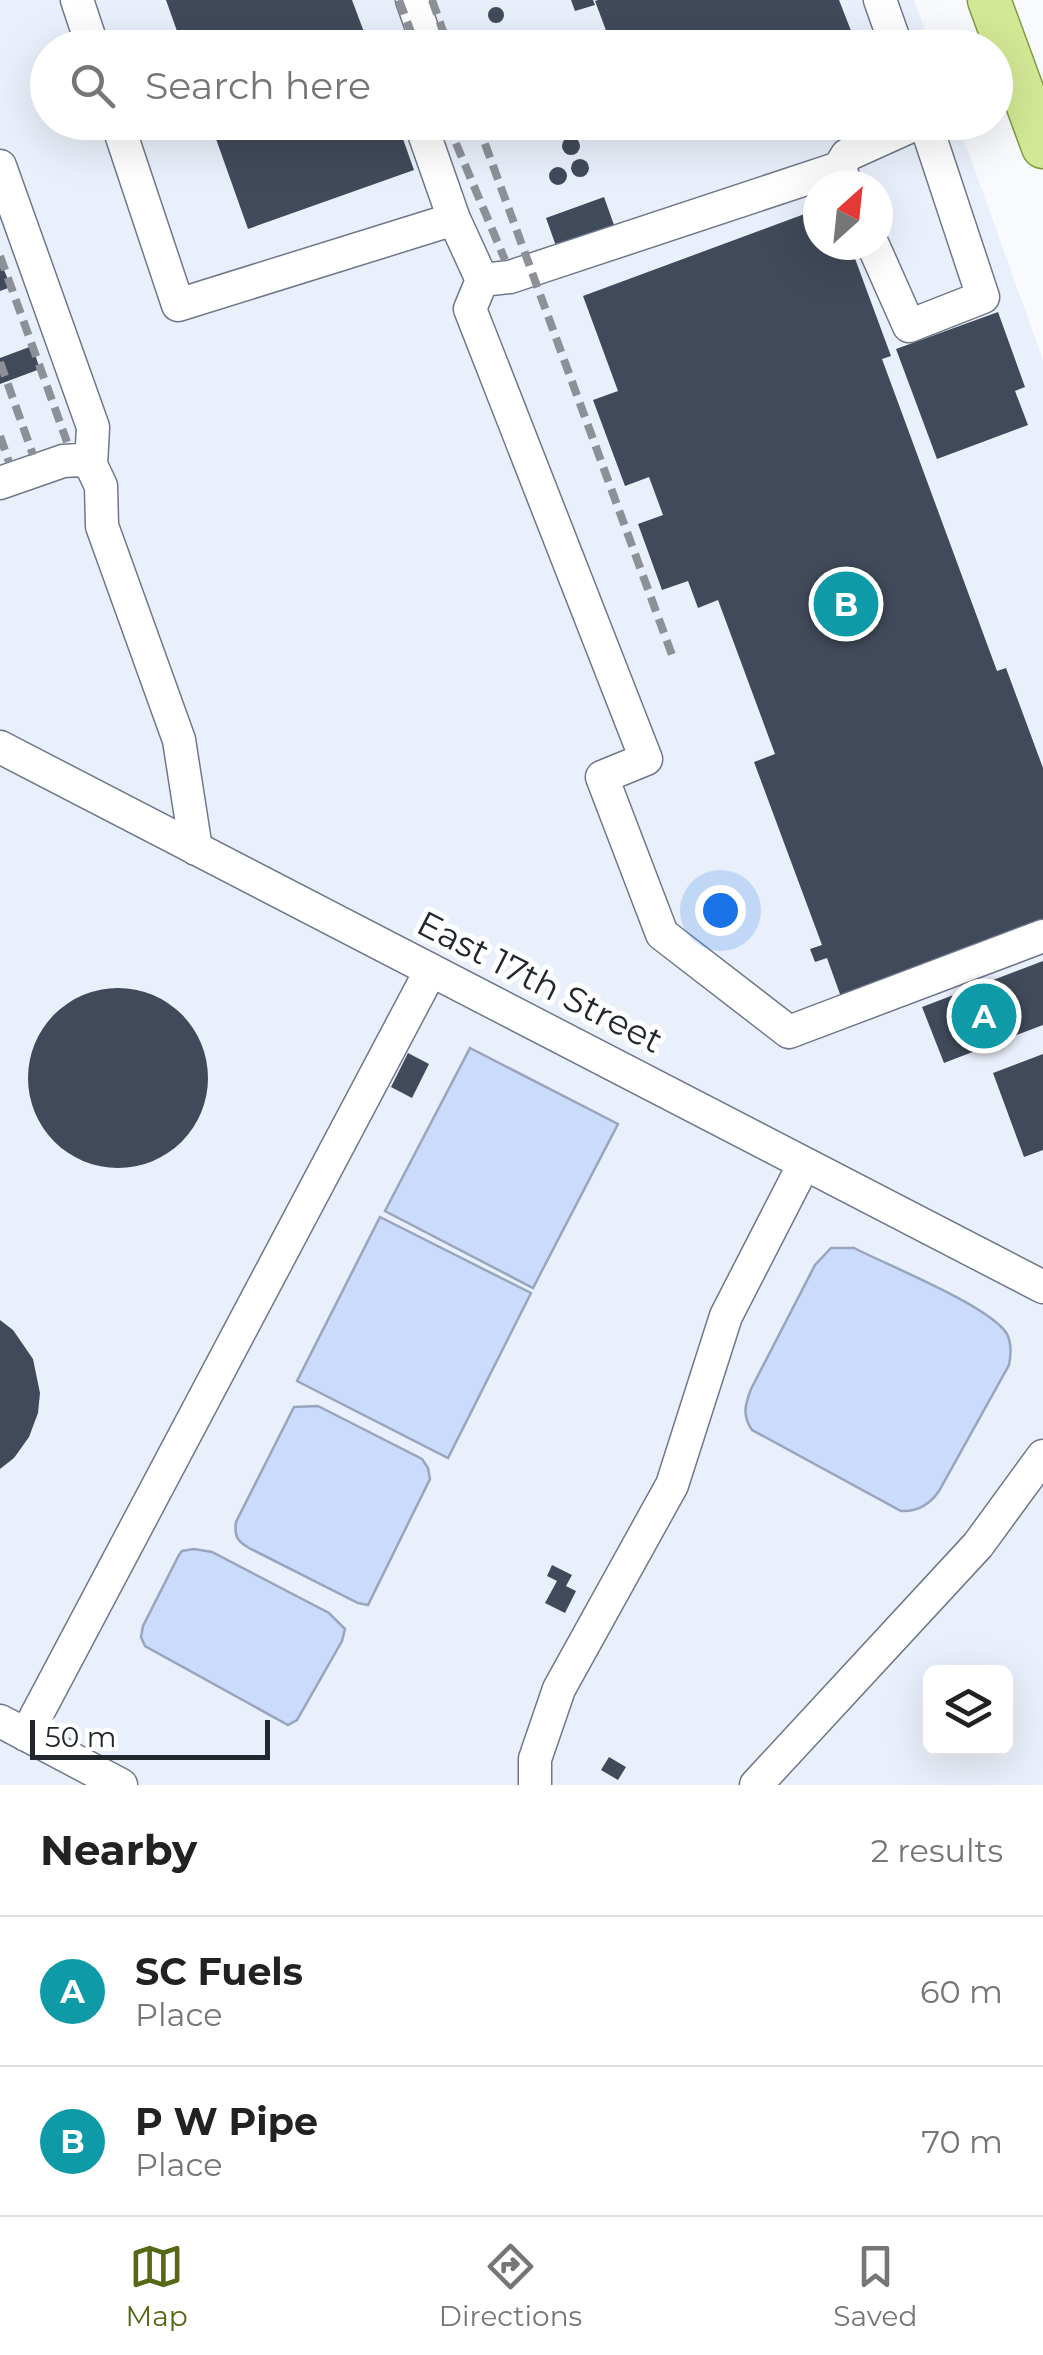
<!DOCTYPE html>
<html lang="en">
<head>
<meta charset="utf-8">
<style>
  :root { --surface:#fff; --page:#f6f6f6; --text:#222; --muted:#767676; --line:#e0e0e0; --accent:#556815 }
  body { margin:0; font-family:Montserrat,sans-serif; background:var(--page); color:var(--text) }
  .controls { position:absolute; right:30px; bottom:30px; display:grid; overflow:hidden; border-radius:15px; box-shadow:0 10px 40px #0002 }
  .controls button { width:90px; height:90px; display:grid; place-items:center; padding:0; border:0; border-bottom:2px solid var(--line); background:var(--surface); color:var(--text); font:50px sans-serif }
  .compass { position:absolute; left:803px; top:170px; width:90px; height:90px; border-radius:50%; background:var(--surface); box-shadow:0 10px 40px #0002; rotate:27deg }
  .scale { position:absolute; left:30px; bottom:25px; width:240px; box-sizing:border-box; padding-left:10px; border:5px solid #22262d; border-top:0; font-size:28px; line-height:35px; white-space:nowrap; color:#22262d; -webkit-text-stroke:8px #fff; paint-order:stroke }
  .you { position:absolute; left:720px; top:910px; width:35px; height:35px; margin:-25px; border:8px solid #fff; border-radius:50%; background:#1a73e8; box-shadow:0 0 0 15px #1a73e833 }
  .badge { display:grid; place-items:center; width:65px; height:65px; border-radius:50%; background:var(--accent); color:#fff; font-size:32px; font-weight:700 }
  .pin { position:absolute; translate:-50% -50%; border:5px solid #fff; box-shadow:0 2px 10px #0006 }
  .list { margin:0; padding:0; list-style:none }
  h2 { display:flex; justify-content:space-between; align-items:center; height:130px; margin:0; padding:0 40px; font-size:42px }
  h2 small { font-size:32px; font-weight:400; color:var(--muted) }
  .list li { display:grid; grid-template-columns:65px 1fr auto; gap:30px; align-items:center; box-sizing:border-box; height:150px; padding:0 40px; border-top:2px solid var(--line) }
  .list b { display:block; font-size:38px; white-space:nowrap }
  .list p { margin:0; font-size:32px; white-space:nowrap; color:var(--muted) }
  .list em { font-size:32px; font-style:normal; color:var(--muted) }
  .icon { flex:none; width:55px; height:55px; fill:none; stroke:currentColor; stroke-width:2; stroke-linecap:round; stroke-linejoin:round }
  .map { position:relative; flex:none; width:1043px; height:1785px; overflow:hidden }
  .search { position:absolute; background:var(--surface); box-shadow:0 10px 40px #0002; left:30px; right:30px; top:30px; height:110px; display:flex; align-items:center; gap:25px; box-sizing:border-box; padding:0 35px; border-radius:55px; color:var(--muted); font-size:38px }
  .sheet { height:430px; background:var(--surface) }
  nav { display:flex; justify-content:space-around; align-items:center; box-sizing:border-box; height:140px; border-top:2px solid var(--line); background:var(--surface); font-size:28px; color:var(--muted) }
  nav a { display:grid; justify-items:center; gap:5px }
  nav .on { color:var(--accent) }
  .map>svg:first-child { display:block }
  .built { fill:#eaf0fb; fill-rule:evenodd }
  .water { fill:#cbdbfb; stroke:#98a5bd; stroke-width:2.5 }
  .building { fill:#414a5a }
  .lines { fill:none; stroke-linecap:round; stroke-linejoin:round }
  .minor-casing { stroke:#6f788a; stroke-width:35 }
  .major-casing { stroke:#829a42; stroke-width:45 }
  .minor { stroke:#fff; stroke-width:32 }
  .major { stroke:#d3e895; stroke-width:42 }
  .rail { stroke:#8d9096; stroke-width:8; stroke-dasharray:15 8; stroke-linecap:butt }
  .labels { text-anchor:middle; stroke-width:10; stroke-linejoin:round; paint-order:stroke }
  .street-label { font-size:35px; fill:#22262d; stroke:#fff }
</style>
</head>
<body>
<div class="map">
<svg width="1043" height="1785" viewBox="0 0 1043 1785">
  <rect width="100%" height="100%" fill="#f8fafe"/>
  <path class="built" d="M0,0H914L931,47L48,48V122L958,123L1043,360V1785H0ZM818,185H878V245H818ZM930,1672H1006V1748H930Z"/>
  <path class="water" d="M470,1048L618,1124L533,1288L385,1211Z
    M380,1217L531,1293L448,1458L297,1381Z
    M831,1248H854C887,1265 990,1306 1007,1334C1012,1344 1011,1355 1009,1365L939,1491C930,1504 917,1512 901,1511L752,1430C742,1415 745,1405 751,1389L815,1265Z
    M318,1406L422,1459L428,1468L430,1479L368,1605L358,1603L249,1548C237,1541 234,1536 236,1522L294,1407Z
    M194,1549L212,1552L329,1613L345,1629L342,1641L297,1720L288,1725L145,1646L141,1637L143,1626L179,1555L182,1551Z"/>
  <path class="building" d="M166,0H352L370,48H183Z
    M571,0H593L595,5L575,11Z
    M839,0L857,46L854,48H593L610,41L595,1L598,0Z
    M488 15a8 8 0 1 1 16 0a8 8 0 1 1-16 0Z
    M525,37L533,41L534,48H516L519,39Z
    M210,122H397L414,170L248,229Z
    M602,122H635V123L606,133Z
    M646,122H670V123L649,131Z
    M682,122H723V123L687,136Z
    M562 146a9 9 0 1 1 18 0a9 9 0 1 1-18 0Z
    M571 168a9 9 0 1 1 18 0a9 9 0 1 1-18 0Z
    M549 176a9 9 0 1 1 18 0a9 9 0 1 1-18 0Z
    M604,197L614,225L556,246L546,218Z
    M818,209V245H850L891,356L882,359L997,671L1006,668L1043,768V922L841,997L827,958L815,962L810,949L822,945L754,762L775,754L718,600L698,608L688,581L662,590L638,524L663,515L649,477L625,486L593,400L618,391L583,296Z
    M0,260L11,287L0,291Z
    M998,312L1025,387L1015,391L1028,425L937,459L896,349Z
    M32,346L40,369L0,384V358Z
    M1043,961V1025L944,1063L922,1007Z
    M28 1078a90 90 0 1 1 180 0a90 90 0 1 1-180 0Z
    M408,1053L429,1064L412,1098L391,1087Z
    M1043,1054V1150L1024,1157L993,1073Z
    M0,1320L13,1330L33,1359L40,1393L38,1413L29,1437L14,1458L0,1469Z
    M552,1565L572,1575L566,1586L576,1591L565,1613L545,1603L557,1581L547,1576Z
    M609,1757L626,1767L618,1780L601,1770Z"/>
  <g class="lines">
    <defs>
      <path id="minor" d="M77,0L93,48
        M412,0L429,48
        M880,0L897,48
        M117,122L178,305L454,219L482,280L510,277L839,168
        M420,122L454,219
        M0,166L93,427L91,465
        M847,185L839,168L847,155L920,122
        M873,245L909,326L983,297L925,122
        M482,280L470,309L646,759L602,777L662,934L789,1032L1043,936
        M0,483L63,461L80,460L91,465L101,486L102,526L179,740L196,849
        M0,747L1043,1287
        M0,1721L121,1785
        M26,1735L431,970
        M535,1785V1759L559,1689L672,1485L726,1316L804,1164
        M756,1785L978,1545L1043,1456"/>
      <path id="major" d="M989,0L1043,147"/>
    </defs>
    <use href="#minor" class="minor-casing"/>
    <use href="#major" class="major-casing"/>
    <use href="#minor" class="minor"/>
    <use href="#major" class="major"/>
    <path class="rail" d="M399,0L417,48
      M432,0L449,48
      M447,122L505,260
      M477,122L672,655
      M0,256L67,442
      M0,362L33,455
      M0,436L9,462"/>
  </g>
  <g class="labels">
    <g class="street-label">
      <text transform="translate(540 982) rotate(27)" y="12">East 17th Street</text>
    </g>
  </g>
</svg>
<div class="controls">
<button><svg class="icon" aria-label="layers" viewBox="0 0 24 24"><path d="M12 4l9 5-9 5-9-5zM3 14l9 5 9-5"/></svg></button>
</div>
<svg class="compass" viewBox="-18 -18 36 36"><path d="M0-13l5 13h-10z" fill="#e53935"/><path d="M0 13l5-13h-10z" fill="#767676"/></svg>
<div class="scale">50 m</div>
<div class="you"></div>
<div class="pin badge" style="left:984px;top:1016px;background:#0f9aa8">A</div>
<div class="pin badge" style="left:846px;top:604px;background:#0f9aa8">B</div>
<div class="search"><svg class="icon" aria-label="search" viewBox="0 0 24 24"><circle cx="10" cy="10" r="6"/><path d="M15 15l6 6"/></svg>Search here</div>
</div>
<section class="sheet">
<h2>Nearby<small>2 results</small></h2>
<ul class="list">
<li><span class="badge" style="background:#0f9aa8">A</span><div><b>SC Fuels</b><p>Place</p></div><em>60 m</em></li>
<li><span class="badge" style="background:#0f9aa8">B</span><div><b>P W Pipe</b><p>Place</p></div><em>70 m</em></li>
</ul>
</section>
<nav>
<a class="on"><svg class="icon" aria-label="map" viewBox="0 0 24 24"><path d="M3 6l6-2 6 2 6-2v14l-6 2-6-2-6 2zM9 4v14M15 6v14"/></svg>Map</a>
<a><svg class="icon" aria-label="directions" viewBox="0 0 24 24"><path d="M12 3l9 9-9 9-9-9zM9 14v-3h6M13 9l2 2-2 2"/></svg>Directions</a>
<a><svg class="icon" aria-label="saved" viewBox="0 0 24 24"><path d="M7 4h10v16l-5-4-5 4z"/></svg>Saved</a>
</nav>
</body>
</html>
